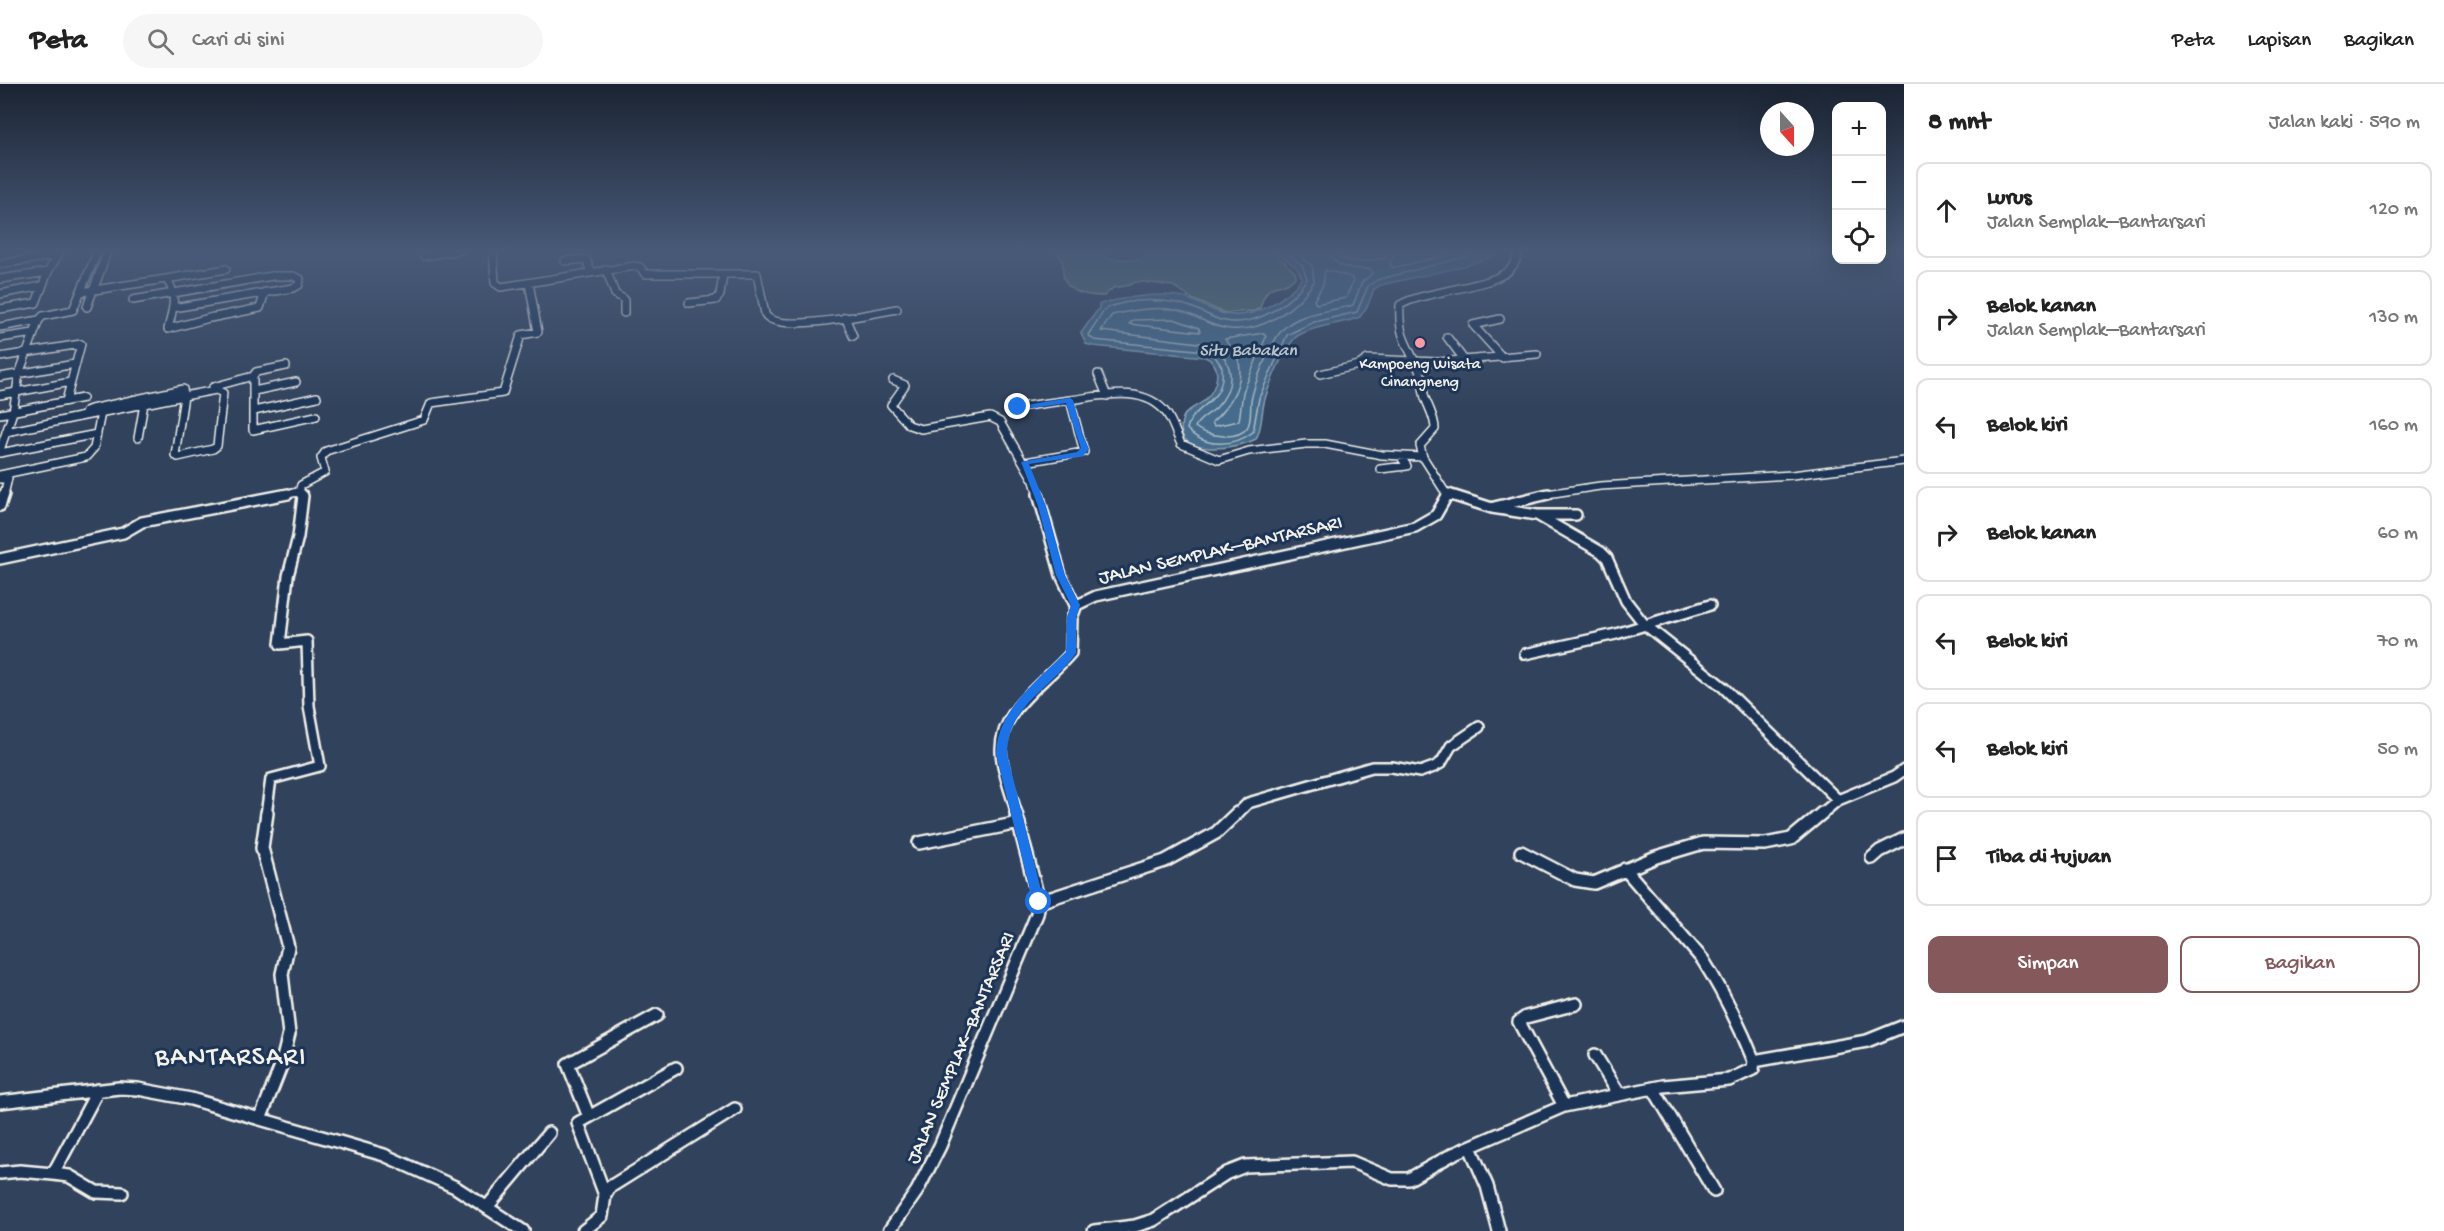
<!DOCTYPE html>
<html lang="id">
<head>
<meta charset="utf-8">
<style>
  :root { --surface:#fff; --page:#f6f6f6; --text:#222; --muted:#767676; --line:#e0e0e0; --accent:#85585c }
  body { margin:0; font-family:"Gochi Hand",sans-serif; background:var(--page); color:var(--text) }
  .controls { position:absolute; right:18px; top:18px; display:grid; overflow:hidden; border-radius:12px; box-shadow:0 6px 24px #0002 }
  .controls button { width:54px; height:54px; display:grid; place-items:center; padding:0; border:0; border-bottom:2px solid var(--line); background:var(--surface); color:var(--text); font:30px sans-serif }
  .compass { position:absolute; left:1760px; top:18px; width:54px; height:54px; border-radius:50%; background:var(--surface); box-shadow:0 6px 24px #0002; rotate:159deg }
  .stop { position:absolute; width:18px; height:18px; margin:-14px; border:4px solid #1a73e8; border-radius:50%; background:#fff }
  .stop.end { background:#1a73e8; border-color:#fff; box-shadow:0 2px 6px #0008 }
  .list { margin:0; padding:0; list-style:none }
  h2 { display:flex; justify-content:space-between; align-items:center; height:78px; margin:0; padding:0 24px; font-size:26px }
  h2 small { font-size:20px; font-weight:400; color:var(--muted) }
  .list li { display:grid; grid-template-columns:39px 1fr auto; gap:18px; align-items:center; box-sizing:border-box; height:96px; margin:0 12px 12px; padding:0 12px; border:2px solid var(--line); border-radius:12px }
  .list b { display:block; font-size:22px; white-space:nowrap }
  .list p { margin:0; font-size:20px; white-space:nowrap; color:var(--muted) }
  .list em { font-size:20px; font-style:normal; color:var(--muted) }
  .actions { display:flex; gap:12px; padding:18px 24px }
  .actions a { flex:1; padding:14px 0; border:2px solid var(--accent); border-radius:12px; text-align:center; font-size:21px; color:var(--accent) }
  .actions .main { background:var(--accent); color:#fff }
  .icon { flex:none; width:33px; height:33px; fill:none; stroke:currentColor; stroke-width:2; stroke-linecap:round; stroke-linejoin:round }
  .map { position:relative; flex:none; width:1904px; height:1147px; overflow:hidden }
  header { display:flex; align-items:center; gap:36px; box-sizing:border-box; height:84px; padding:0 30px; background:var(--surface); border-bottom:2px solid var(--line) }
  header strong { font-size:28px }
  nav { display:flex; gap:33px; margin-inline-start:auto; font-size:21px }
  .search { width:420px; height:54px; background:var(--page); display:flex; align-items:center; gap:15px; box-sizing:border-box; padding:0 21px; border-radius:33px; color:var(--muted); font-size:22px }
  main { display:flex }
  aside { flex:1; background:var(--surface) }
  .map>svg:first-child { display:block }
  .green { fill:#527170; stroke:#a3b1ac; stroke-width:1.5 }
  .water { fill:#456c8d; stroke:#8ba1b1; stroke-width:1.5 }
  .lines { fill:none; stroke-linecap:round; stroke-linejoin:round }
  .shore { stroke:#aebcc4; stroke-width:1.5 }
  .street-far2-casing { stroke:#f4f1e8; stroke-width:10 }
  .street-far1-casing { stroke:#f4f1e8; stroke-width:14 }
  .street-casing { stroke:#f4f1e8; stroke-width:16 }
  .street-far2 { stroke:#1d3557; stroke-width:7 }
  .street-far1 { stroke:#1d3557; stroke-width:9 }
  .street { stroke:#1d3557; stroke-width:11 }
  .route { fill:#1a73e8 }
  .poi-dot { fill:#ff9aa2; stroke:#1d3557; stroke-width:2 }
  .labels { text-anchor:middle; stroke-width:6; stroke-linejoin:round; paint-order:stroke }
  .far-poi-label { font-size:16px; fill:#f4f1e8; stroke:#1d3557 }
  .far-water-label { font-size:18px; font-style:italic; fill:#b7c2c8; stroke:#1d3557 }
  .street-label { font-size:20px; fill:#f4f1e8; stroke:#1d3557 }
  .near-quarter-label { font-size:27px; letter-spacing:1.5px; fill:#f4f1e8; stroke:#1d3557 }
</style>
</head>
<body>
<header>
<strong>Peta</strong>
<div class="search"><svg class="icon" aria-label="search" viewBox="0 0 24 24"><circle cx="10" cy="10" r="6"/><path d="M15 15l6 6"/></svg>Cari di sini</div>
<nav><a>Peta</a><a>Lapisan</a><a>Bagikan</a></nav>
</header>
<main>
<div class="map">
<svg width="1904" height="1147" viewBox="0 0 1904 1147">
  <rect width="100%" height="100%" fill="#31425c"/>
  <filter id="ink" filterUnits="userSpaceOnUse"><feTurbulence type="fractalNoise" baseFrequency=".0167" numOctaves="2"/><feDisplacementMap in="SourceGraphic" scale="12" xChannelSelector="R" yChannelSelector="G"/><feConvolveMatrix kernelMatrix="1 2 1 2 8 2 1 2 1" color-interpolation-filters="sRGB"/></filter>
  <g filter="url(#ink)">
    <path class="green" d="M1055,166H1108L1103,170L1105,174C1119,173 1143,182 1150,166H1270L1295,188L1296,192C1282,211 1269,190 1260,224L1254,227L1225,229L1192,215L1173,202L1144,198H1135L1130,201L1113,204L1104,212C1092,212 1071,210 1065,197C1059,185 1069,184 1055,166Z"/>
    <path class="water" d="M1273,166H1324L1366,171L1391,166H1503C1482,183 1408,193 1379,202L1374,205L1368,221L1360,233C1340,241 1318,240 1299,251C1287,257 1269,301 1265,315C1261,328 1263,342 1256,355C1239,364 1173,376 1182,337C1184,326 1197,323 1205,316C1217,304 1224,281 1205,273L1093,262L1086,260L1081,249L1099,224V220C1123,214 1153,209 1178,212C1195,215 1209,227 1226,230C1253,236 1287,215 1302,194L1297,184Z"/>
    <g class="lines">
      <path class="shore" d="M1282,166L1302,181L1307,195C1290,220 1257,243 1225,237C1213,235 1202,227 1191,223C1167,214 1128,214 1105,225L1088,251L1094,256L1206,267L1214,271L1222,283C1226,321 1193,319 1187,345C1204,364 1234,363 1253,348L1259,314L1287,251L1314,238L1357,228L1368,202L1377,196L1491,166
        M1295,166L1312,182L1314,198C1295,226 1260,251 1224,244C1207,241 1193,229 1176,226C1155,222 1132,226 1112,231L1101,247L1207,260C1235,273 1237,302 1216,324C1209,331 1200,333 1195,343C1206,352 1237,357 1247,344C1252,337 1250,325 1251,317C1254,300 1271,257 1283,245C1301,227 1330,228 1353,221L1362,198L1373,189L1371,185C1354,185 1333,186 1329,166
        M1336,166L1337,172C1352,180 1369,178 1385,174L1388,166
        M1396,166L1390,180L1393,184L1466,166
        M1325,186L1351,193L1353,197L1346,214L1316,220L1314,216L1323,201Z
        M1174,235L1199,244L1200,248L1129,240L1133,236Z
        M1264,249L1266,253L1243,308L1239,337L1214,342L1212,338C1230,322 1248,295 1236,270C1233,265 1228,261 1225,255Z"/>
      <defs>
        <path id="street-far2" d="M493,166L495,199L501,203L634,182L640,183L645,190H757L765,230C775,251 875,229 897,225
          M424,172L461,166
          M565,177L586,175L591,188
          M0,180L58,171
          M606,185L615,210L624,215V229
          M0,195L48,188
          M166,195L226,185
          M81,208L166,195C179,210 172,228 168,245L213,233
          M0,210L42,202
          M133,216L272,192H293L300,195L299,201L293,204L173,224
          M689,219L716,216L720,211L723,190
          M87,223L108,166
          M0,225L36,219L48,188L61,166
          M845,233L853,252
          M210,234L260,224L265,208
          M1500,235L1473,241L1503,274
          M0,243L39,236L43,232L73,226L98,166
          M1447,253L1465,277
          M0,254L34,249
          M0,273L81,260L66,317
          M1098,290L1107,312
          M1320,290L1359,281L1368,275L1438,278L1537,270
          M253,292V346L316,332
          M0,293L75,280
          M893,296L905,301L891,321L909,341L921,345L990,333L1000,338L1034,397L1038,411
          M213,303L253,292L256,288L286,282
          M216,306L223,309L217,362L213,365L178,373L175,371L184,312Z
          M254,307L296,298
          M0,311L71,298
          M1018,323L1070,316
          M254,327L317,313
          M0,330L83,314
          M84,332L86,327L91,325L183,305L184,312
          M84,332L184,312
          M6,348L84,332
          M138,354L144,320
          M0,366L13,328L19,290L39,236
          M0,369L97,350
          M1025,378L1084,368L1070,316C1101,312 1145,300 1167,330C1173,339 1176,350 1181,360L1219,376L1249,367L1306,360H1325L1382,371L1423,373
          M1380,385L1407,382L1401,373
          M0,391L86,373L94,364L101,329
          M0,395L8,394L4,411
          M1448,410L1452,411
          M279,411L299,408
          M302,411L299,408L301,401L325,388L321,374L326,367L424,336L431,319L503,309L521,251L538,248L529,199
          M1447,411L1423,373L1420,362L1435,345C1435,334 1429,324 1425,314C1423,307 1423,298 1421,291C1409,261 1398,256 1400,221C1424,206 1497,204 1512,183C1516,179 1518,171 1520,166
          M1540,411L1600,402L1792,391L1904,377"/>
        <path id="street-far1" d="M1038,410L1061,491L1075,521
          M1448,410L1492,424L1537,431L1601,468L1607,474L1626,517L1644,540L1723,603L1838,716
          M0,422L4,410
          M1494,423L1548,410
          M1539,431H1576
          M0,475L123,449L142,438L288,410
          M1525,570L1616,550L1710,521
          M266,731L271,695L320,682L309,622L307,557L280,560L288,492L298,453L303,412L301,410
          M1017,731C1012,711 1002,688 1001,668C999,625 1046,599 1071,569L1072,534L1077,521L1096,512L1415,443L1436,431L1448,410
          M1236,731L1248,719L1372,683H1392L1420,688L1434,683L1441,679L1451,662L1479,643
          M1820,731L1838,716L1894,693L1904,686"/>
        <path id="street" d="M919,759L1019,739
          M1521,768L1575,796L1594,799L1656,773L1703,759L1765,760L1791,755L1822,729
          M1872,774L1880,767L1904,755
          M1039,818L1165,777L1216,749L1237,729
          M1595,971L1619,1010
          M1754,977L1867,957L1904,942
          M1653,1004L1714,1107
          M0,1018L119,1004L138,1005L191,1015L384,1071L455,1103L523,1147
          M1564,1022L1519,938L1526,933L1576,920
          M261,1033L281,982L289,950L282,890L288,863L262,764L267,729
          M589,1033L568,980L657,931
          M1470,1063L1487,1102L1499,1147
          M0,1089L20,1087L53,1090L98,1006
          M53,1090L69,1092L96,1108L122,1109
          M605,1111L578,1039L676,984
          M488,1122L549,1049
          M583,1147L602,1132L605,1111L610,1103L735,1025
          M889,1147L917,1107L940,1062L1037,830L1039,818L1016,729
          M1094,1147L1135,1142L1154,1136L1227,1089L1245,1082L1352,1078L1392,1095H1409L1453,1070L1564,1022L1663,1002L1729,996L1753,985L1754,977C1740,942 1723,908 1703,876L1625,785"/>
      </defs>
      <use href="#street-far2" class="street-far2-casing"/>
      <use href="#street-far1" class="street-far1-casing"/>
      <use href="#street" class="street-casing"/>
      <use href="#street-far2" class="street-far2"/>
      <use href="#street-far1" class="street-far1"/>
      <use href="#street" class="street"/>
    </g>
  </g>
  <linearGradient id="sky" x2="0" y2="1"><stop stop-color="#1b2433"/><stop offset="0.51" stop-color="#485a78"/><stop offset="1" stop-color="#485a78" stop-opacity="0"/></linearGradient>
  <rect width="1904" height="327" fill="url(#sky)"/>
  <path class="route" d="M1070,314L1073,316L1081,346L1089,365L1083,372L1029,380L1046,422L1065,491L1080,521L1076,533V569C1051,605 1007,622 1007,670L1044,818L1039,824L1033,818L996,670C997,626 1037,597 1066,568L1067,533L1071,521L1056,491L1038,422L1021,378L1077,368L1081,364L1066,319L1018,326L1014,323Z"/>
  <circle class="poi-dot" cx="1420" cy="259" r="6"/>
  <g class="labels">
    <g class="far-poi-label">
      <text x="1420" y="284">Kampoeng Wisata<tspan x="1420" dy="18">Cinangneng</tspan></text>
    </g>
    <g class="far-water-label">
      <text x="1248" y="271">Situ Babakan</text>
    </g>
    <g class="street-label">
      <text transform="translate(1220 464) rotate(-13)" y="7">JALAN SEMPLAK–BANTARSARI</text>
      <text transform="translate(959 963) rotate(-67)" y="7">JALAN SEMPLAK–BANTARSARI</text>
    </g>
    <g class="near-quarter-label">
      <text x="231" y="980">BANTARSARI</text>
    </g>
  </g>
</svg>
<div class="controls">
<button>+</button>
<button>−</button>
<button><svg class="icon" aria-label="locate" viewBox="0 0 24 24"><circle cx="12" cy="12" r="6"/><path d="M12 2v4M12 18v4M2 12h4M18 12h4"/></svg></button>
</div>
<svg class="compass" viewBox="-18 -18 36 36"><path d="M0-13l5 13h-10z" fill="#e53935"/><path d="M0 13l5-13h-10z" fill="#767676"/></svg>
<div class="stop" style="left:1039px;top:818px"></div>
<div class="stop end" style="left:1018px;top:323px"></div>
</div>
<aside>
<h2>8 mnt<small>Jalan kaki · 590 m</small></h2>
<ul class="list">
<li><svg class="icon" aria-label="ahead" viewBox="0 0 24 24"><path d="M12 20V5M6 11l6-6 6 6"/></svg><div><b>Lurus</b><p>Jalan Semplak–Bantarsari</p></div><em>120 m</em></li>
<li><svg class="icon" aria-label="right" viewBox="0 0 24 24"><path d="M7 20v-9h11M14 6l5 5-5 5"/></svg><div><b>Belok kanan</b><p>Jalan Semplak–Bantarsari</p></div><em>130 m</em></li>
<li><svg class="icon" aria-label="left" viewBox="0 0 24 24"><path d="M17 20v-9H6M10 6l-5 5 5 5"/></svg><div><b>Belok kiri</b></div><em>160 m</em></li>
<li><svg class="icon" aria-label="right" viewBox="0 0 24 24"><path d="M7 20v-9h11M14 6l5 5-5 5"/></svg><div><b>Belok kanan</b></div><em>60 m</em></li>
<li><svg class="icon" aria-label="left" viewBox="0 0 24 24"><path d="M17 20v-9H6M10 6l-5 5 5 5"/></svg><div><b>Belok kiri</b></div><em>70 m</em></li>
<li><svg class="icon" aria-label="left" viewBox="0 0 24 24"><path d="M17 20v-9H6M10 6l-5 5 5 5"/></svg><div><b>Belok kiri</b></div><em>50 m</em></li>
<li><svg class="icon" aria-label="arrive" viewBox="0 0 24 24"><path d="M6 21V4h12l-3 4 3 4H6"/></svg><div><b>Tiba di tujuan</b></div></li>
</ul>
<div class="actions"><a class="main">Simpan</a><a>Bagikan</a></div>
</aside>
</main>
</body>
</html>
